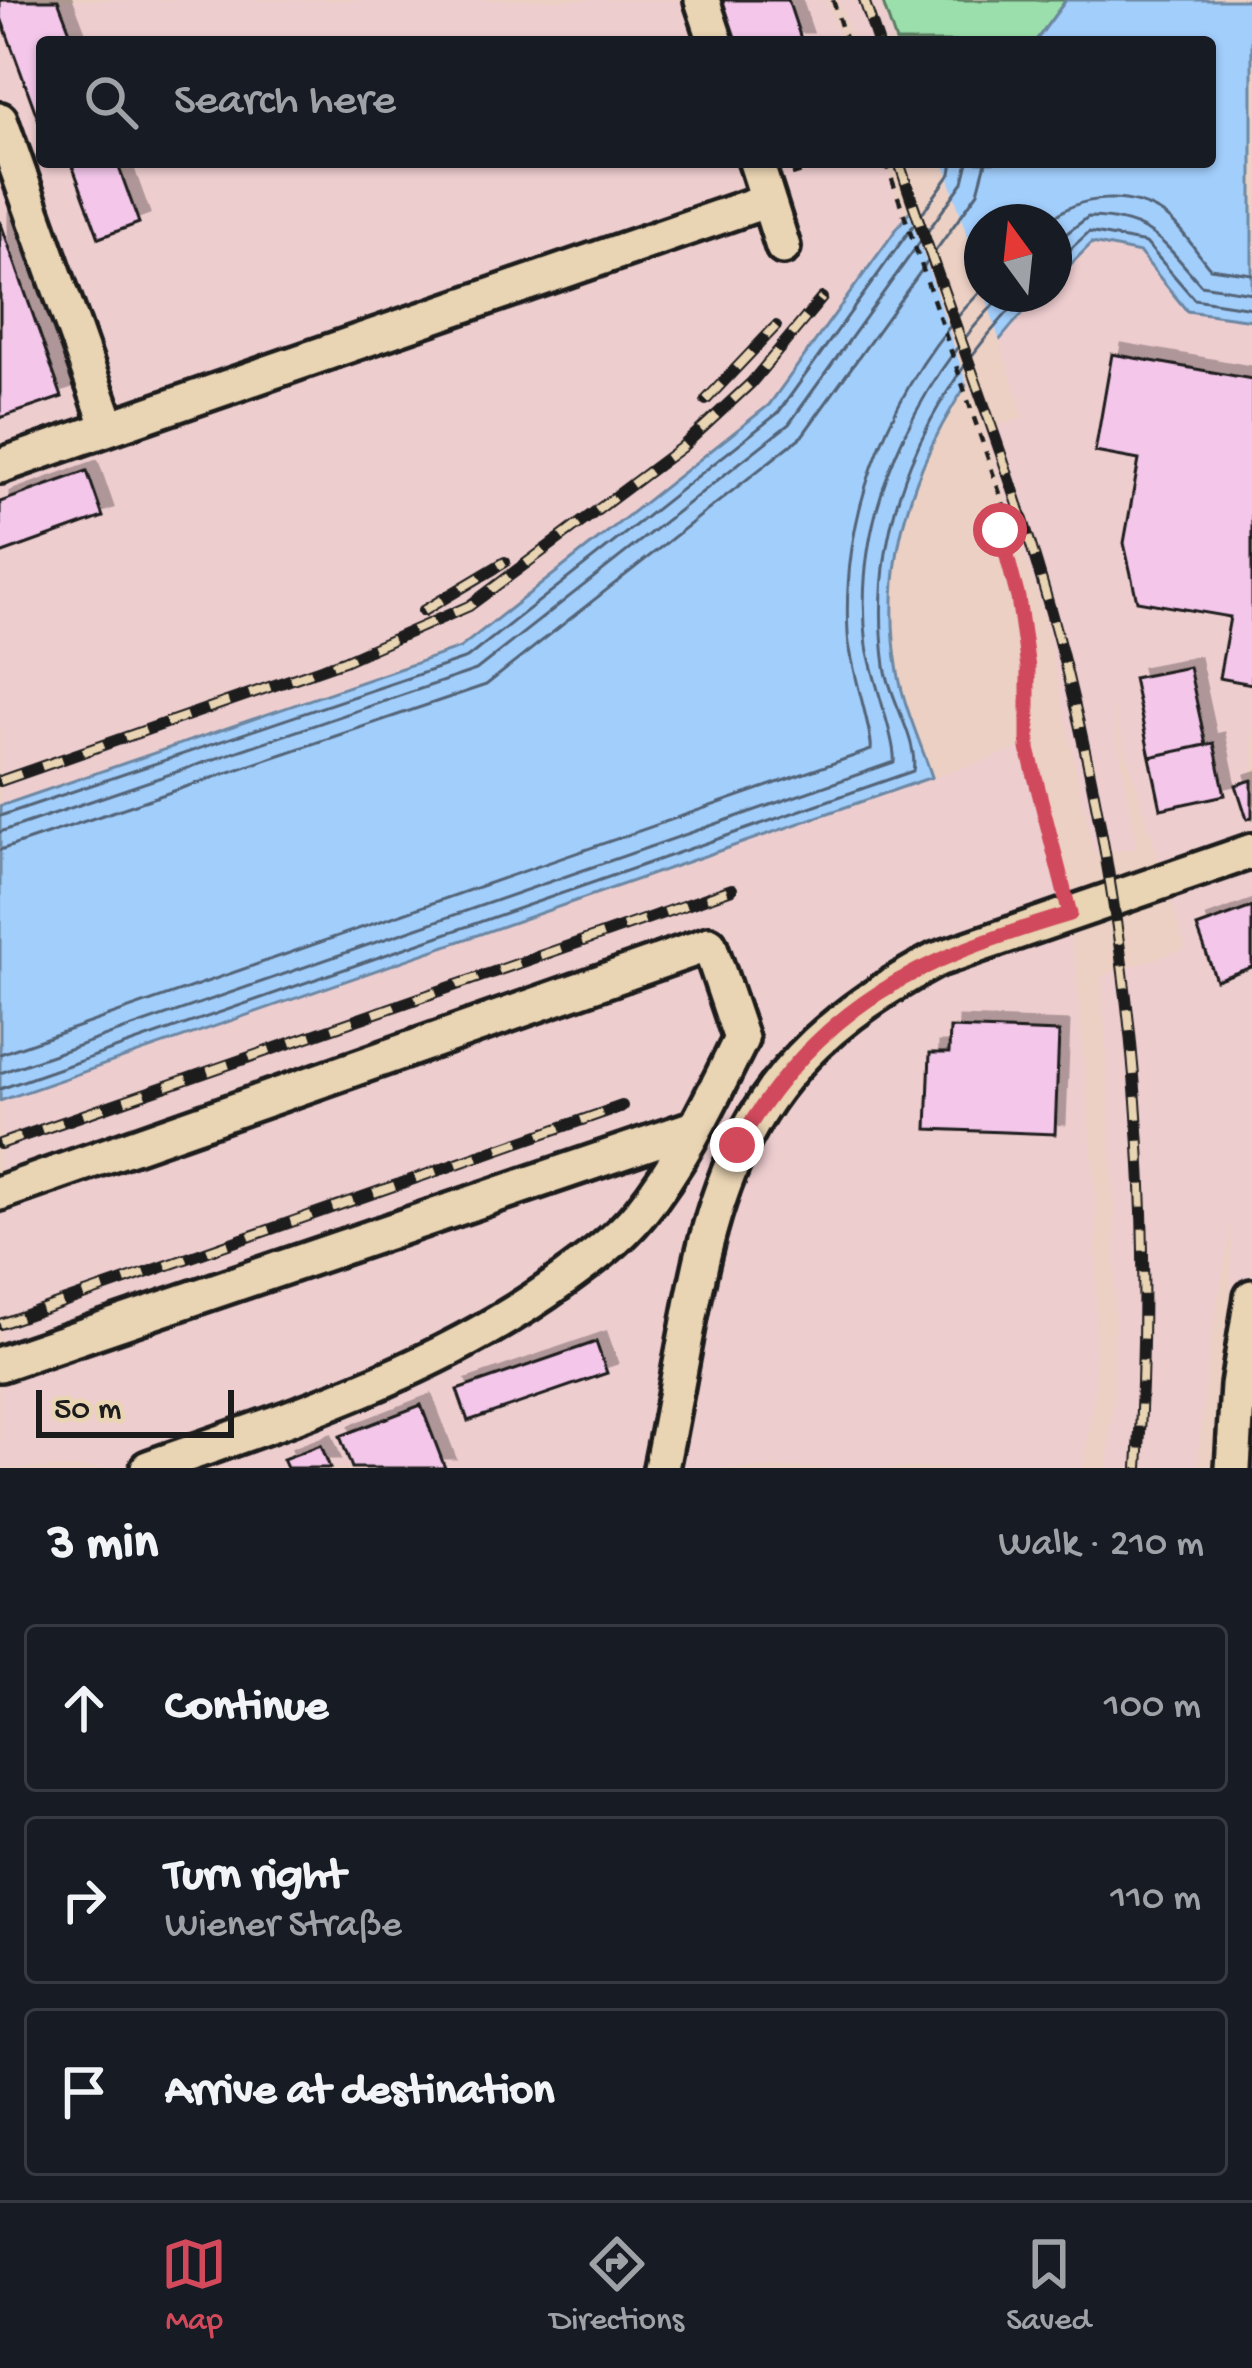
<!DOCTYPE html>
<html lang="en">
<head>
<meta charset="utf-8">
<style>
  :root { --surface:#171b24; --page:#242831; --text:#f1f3f6; --muted:#9ea1a6; --line:#363941; --accent:#d1495b }
  body { margin:0; font-family:"Gochi Hand",sans-serif; background:var(--page); color:var(--text) }
  .compass { position:absolute; left:964px; top:204px; width:108px; height:108px; border-radius:50%; background:var(--surface); box-shadow:0 3px 9px #0004; rotate:345deg }
  .scale { position:absolute; left:36px; bottom:30px; width:198px; box-sizing:border-box; padding-left:12px; border:6px solid #1c1c1c; border-top:0; font-size:33px; line-height:42px; white-space:nowrap; color:#1c1c1c; -webkit-text-stroke:9px #e9d4b3; paint-order:stroke }
  .stop { position:absolute; width:36px; height:36px; margin:-27px; border:9px solid #d1495b; border-radius:50%; background:#fff }
  .stop.end { background:#d1495b; border-color:#fff; box-shadow:0 3px 12px #0008 }
  .list { margin:0; padding:0; list-style:none }
  h2 { display:flex; justify-content:space-between; align-items:center; height:156px; margin:0; padding:0 48px; font-size:51px }
  h2 small { font-size:39px; font-weight:400; color:var(--muted) }
  .list li { display:grid; grid-template-columns:78px 1fr auto; gap:36px; align-items:center; box-sizing:border-box; height:168px; margin:0 24px 24px; padding:0 24px; border:3px solid var(--line); border-radius:12px }
  .list b { display:block; font-size:45px; white-space:nowrap }
  .list p { margin:0; font-size:39px; white-space:nowrap; color:var(--muted) }
  .list em { font-size:39px; font-style:normal; color:var(--muted) }
  .icon { flex:none; width:66px; height:66px; fill:none; stroke:currentColor; stroke-width:2; stroke-linecap:round; stroke-linejoin:round }
  .map { position:relative; flex:none; width:1252px; height:1468px; overflow:hidden }
  .search { position:absolute; background:var(--surface); box-shadow:0 3px 9px #0004; left:36px; right:36px; top:36px; height:132px; display:flex; align-items:center; gap:30px; box-sizing:border-box; padding:0 42px; border-radius:12px; color:var(--muted); font-size:45px }
  .sheet { height:732px; background:var(--surface) }
  nav { display:flex; justify-content:space-around; align-items:center; box-sizing:border-box; height:168px; border-top:3px solid var(--line); background:var(--surface); font-size:33px; color:var(--muted) }
  nav a { display:grid; justify-items:center; gap:6px }
  nav .on { color:var(--accent) }
  .map>svg:first-child { display:block }
  .built { fill:#eecdcf }
  .green { fill:#9be0ac; stroke:#5c7e64; stroke-width:3 }
  .water { fill:#a2cefc; stroke:#6c87a2; stroke-width:3 }
  .pier { fill:#ecd0c4 }
  .lines { fill:none; stroke-linecap:round; stroke-linejoin:round }
  .shore { stroke:#526376; stroke-width:3 }
  .building { fill:#f3c6ea; stroke:#1c1c1c; stroke-width:3; filter:url(#shadow) }
  .minor-casing { stroke:#1c1c1c; stroke-width:42 }
  .path { stroke:#1c1c1c; stroke-width:4.5; stroke-dasharray:9 9; stroke-linecap:butt }
  .minor { stroke:#e9d4b3; stroke-width:33 }
  .rail-casing { stroke:#1c1c1c; stroke-width:12 }
  .rail { stroke:#e9d4b3; stroke-width:8; stroke-dasharray:22; stroke-linecap:butt }
  .route { stroke:#d1495b; stroke-width:15 }
</style>
</head>
<body>
<div class="map">
<svg width="1252" height="1468" viewBox="0 0 1252 1468">
  <defs>
    <filter id="shadow"><feDropShadow dx="10" dy="-10" stdDeviation="0" flood-color="#0004"/></filter>
  </defs>
  <rect width="100%" height="100%" fill="#ecd0c4"/>
  <filter id="ink" filterUnits="userSpaceOnUse"><feTurbulence type="fractalNoise" baseFrequency=".00833" numOctaves="2"/><feDisplacementMap in="SourceGraphic" scale="24" xChannelSelector="R" yChannelSelector="G"/><feConvolveMatrix kernelMatrix="1 2 1 2 8 2 1 2 1" color-interpolation-filters="sRGB"/></filter>
  <g filter="url(#ink)">
    <path class="built" d="M0,0H826L841,42H42V162H884L904,217L769,405L460,648L0,806Z
      M839,0H882L896,42H853Z
      M1092,243L1140,253L1187,311L1252,320V1468H1227L1232,1223L1209,1349L1197,1468H1107L1114,1396L1115,1222L1102,976L1186,949L1110,697L1137,847L1094,854L1044,616L985,431L1024,417L999,338L1041,294H1054V281Z
      M1020,748L1075,959L1096,1205L1095,1392L1083,1468H0V1101Z"/>
    <path class="green" d="M882,0H1066L1035,42H896Z"/>
    <path class="water" d="M1066,0H1252V320L1187,311L1140,253L1092,243L1054,281V222H982V294H1041C941,396 873,525 898,672C904,708 921,743 932,777L0,1101V806L460,648L769,405L945,162H1210V42H1035Z"/>
    <path class="pier" d="M937,162H944L1001,345L969,391L906,203Z"/>
    <g class="lines">
      <path class="shore" d="M1049,222C1078,193 1131,192 1166,216C1183,229 1196,252 1210,268L1252,274
        M1054,243L1088,217C1151,218 1163,242 1201,285L1252,293
        M1054,264L1089,232L1146,243L1194,299L1252,308
        M0,816L467,658L778,413L951,173L953,162
        M0,832L476,670L789,424L963,182L968,162
        M0,850L486,685L802,436L978,192L986,162
        M0,1054L871,750C874,735 849,663 848,634C841,507 893,381 982,290
        M0,1073L894,762C897,744 871,674 867,646C850,516 914,385 1004,294
        M0,1089L913,771C919,741 889,698 885,666C866,522 925,396 1025,294"/>
    </g>
    <path class="building" d="M0,0H58L74,42H42V130L0,15Z
      M715,0H788L802,42H728Z
      M71,162H117L139,223L99,238Z
      M0,221L62,397L0,418Z
      M1112,354L1252,379V684L1219,678L1230,617L1137,601L1124,543L1139,460L1095,452Z
      M87,471L103,517L0,554V502Z
      M1189,667L1206,745L1150,757L1133,678Z
      M1214,743L1225,795L1161,809L1150,757Z
      M1252,780V818L1247,819L1236,785Z
      M1252,907V967L1216,980L1197,927Z
      M950,1028L1059,1032L1055,1134L927,1129L930,1053H949Z
      M596,1342L607,1373L468,1421L457,1390Z
      M421,1405L445,1468H352L340,1436Z
      M321,1445L330,1468H287L283,1459Z"/>
    <g class="lines">
      <defs>
        <path id="minor" d="M702,0L716,42
          M0,120L109,428L0,466
          M756,162L783,247
          M109,428L768,200
          M0,1193L709,944L741,1039C711,1099 682,1161 640,1213C619,1239 590,1260 564,1279C439,1371 293,1417 148,1468
          M0,1364L696,1127
          M661,1468C710,1234 701,1083 936,960L1252,851
          M1233,1468L1238,1385L1252,1297"/>
      </defs>
      <use href="#minor" class="minor-casing"/>
      <path class="path" d="M833,0L846,42
        M886,162L1006,511L1000,530L1019,598L1028,668V749L1061,885
        M792,175L836,162"/>
      <use href="#minor" class="minor"/>
      <defs>
        <path id="rail" d="M864,0L878,42
          M899,162C955,332 1024,499 1067,673C1132,934 1155,1199 1138,1468
          M706,400L776,326
          M423,611L505,562
          M0,781L344,661L469,606L682,447L751,383L822,298
          M0,1144L732,889
          M0,1324L622,1106"/>
      </defs>
      <use href="#rail" class="rail-casing"/>
      <use href="#rail" class="rail"/>
    </g>
  </g>
  <g class="lines" filter="url(#ink)">
    <path class="route" d="M737,1145C823,1003 915,960 1070,914L1028,749V668L1018,598L1000,530"/>
  </g>
</svg>
<svg class="compass" viewBox="-18 -18 36 36"><path d="M0-13l5 13h-10z" fill="#e53935"/><path d="M0 13l5-13h-10z" fill="#9ea1a6"/></svg>
<div class="scale">50 m</div>
<div class="stop" style="left:1000px;top:530px"></div>
<div class="stop end" style="left:737px;top:1145px"></div>
<div class="search"><svg class="icon" aria-label="search" viewBox="0 0 24 24"><circle cx="10" cy="10" r="6"/><path d="M15 15l6 6"/></svg>Search here</div>
</div>
<section class="sheet">
<h2>3 min<small>Walk · 210 m</small></h2>
<ul class="list">
<li><svg class="icon" aria-label="ahead" viewBox="0 0 24 24"><path d="M12 20V5M6 11l6-6 6 6"/></svg><div><b>Continue</b></div><em>100 m</em></li>
<li><svg class="icon" aria-label="right" viewBox="0 0 24 24"><path d="M7 20v-9h11M14 6l5 5-5 5"/></svg><div><b>Turn right</b><p>Wiener Straße</p></div><em>110 m</em></li>
<li><svg class="icon" aria-label="arrive" viewBox="0 0 24 24"><path d="M6 21V4h12l-3 4 3 4H6"/></svg><div><b>Arrive at destination</b></div></li>
</ul>
</section>
<nav>
<a class="on"><svg class="icon" aria-label="map" viewBox="0 0 24 24"><path d="M3 6l6-2 6 2 6-2v14l-6 2-6-2-6 2zM9 4v14M15 6v14"/></svg>Map</a>
<a><svg class="icon" aria-label="directions" viewBox="0 0 24 24"><path d="M12 3l9 9-9 9-9-9zM9 14v-3h6M13 9l2 2-2 2"/></svg>Directions</a>
<a><svg class="icon" aria-label="saved" viewBox="0 0 24 24"><path d="M7 4h10v16l-5-4-5 4z"/></svg>Saved</a>
</nav>
</body>
</html>
